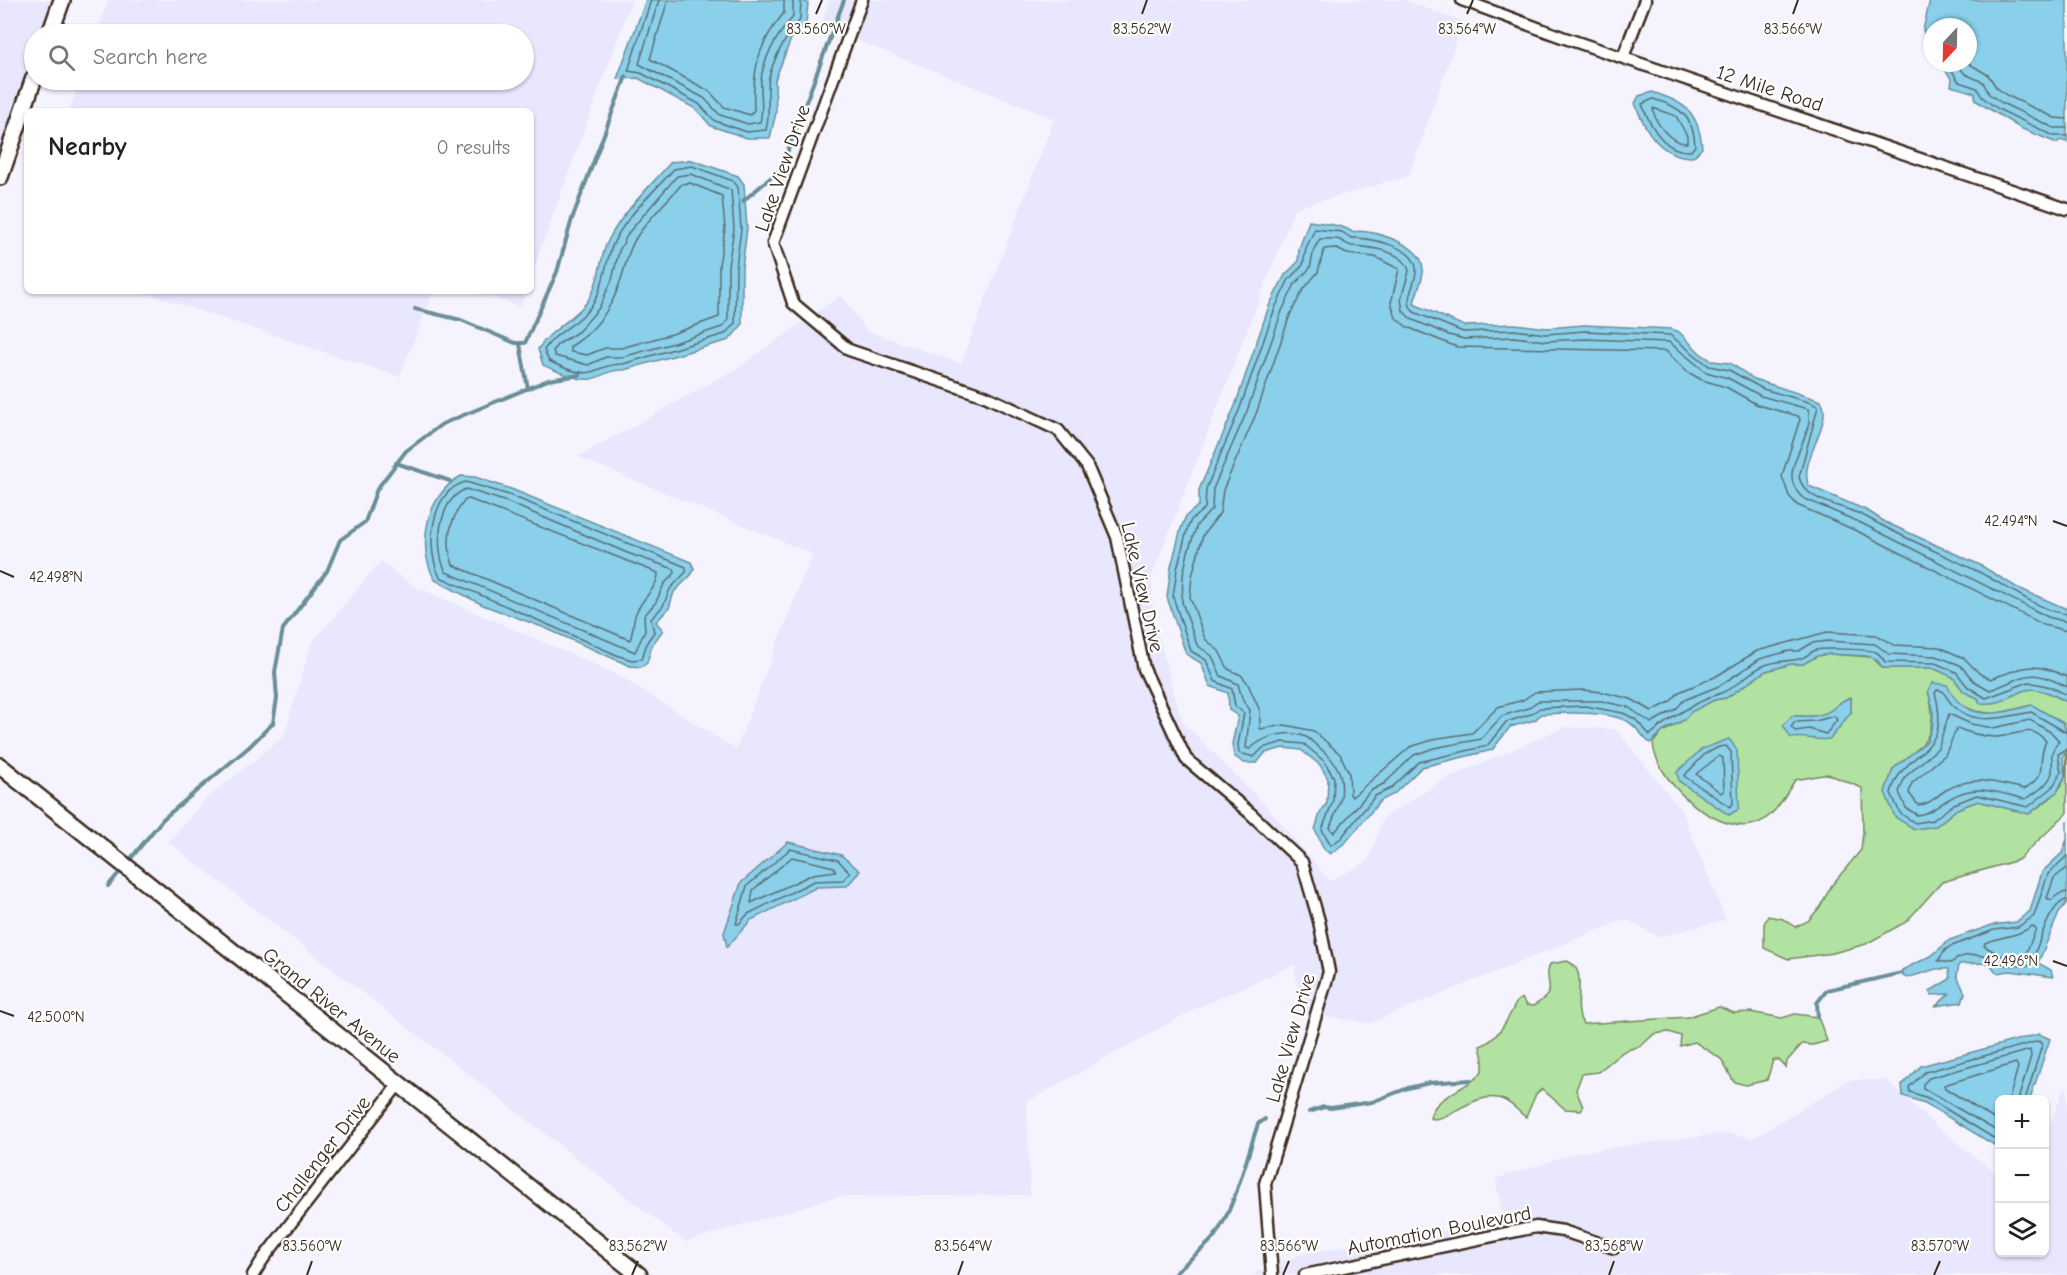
<!DOCTYPE html>
<html lang="en">
<head>
<meta charset="utf-8">
<style>
  :root { --surface:#fff; --page:#f2f2f2; --text:#222; --muted:#767676; --line:#e0e0e0 }
  body { margin:0; font-family:"Comic Neue",sans-serif; background:var(--page); color:var(--text) }
  .controls { position:absolute; right:18px; bottom:18px; display:grid; overflow:hidden; border-radius:9px; box-shadow:0 2px 4px #0004 }
  .controls button { width:54px; height:54px; display:grid; place-items:center; padding:0; border:0; border-bottom:2px solid var(--line); background:var(--surface); color:var(--text); font:30px sans-serif }
  .compass { position:absolute; left:1923px; top:18px; width:54px; height:54px; border-radius:50%; background:var(--surface); box-shadow:0 2px 4px #0004; rotate:202deg }
  .list { margin:0; padding:0; list-style:none }
  h2 { display:flex; justify-content:space-between; align-items:center; height:78px; margin:0; padding:0 24px; font-size:26px }
  h2 small { font-size:20px; font-weight:400; color:var(--muted) }
  .icon { flex:none; width:33px; height:33px; fill:none; stroke:currentColor; stroke-width:2; stroke-linecap:round; stroke-linejoin:round }
  .map { position:relative; flex:none; width:2067px; height:1275px; overflow:hidden }
  .search { position:absolute; background:var(--surface); box-shadow:0 2px 4px #0004; left:24px; top:24px; width:510px; height:66px; display:flex; align-items:center; gap:15px; box-sizing:border-box; padding:0 21px; border-radius:33px; color:var(--muted); font-size:22px }
  .panel { position:absolute; background:var(--surface); box-shadow:0 2px 4px #0004; left:24px; top:108px; width:510px; height:186px; border-radius:9px }
  .map>svg:first-child { display:block }
  .built { fill:#e9e7fd }
  .green { fill:#b1e2a2; stroke:#768660; stroke-width:1.5; fill-rule:evenodd }
  .water { fill:#8ad0eb; stroke:#6a8e99; stroke-width:1.5 }
  .lines { fill:none; stroke-linecap:round; stroke-linejoin:round }
  .shore { stroke:#5b6c70; stroke-width:1.5 }
  .stream { stroke:#6a8e99; stroke-width:4 }
  .street-casing { stroke:#3b2a1e; stroke-width:15 }
  .secondary-casing { stroke:#3b2a1e; stroke-width:20 }
  .street { stroke:#fff; stroke-width:10 }
  .secondary { stroke:#fff; stroke-width:15 }
  .ticks { fill:none; stroke:#3b2a1e; stroke-width:2 }
  .labels { text-anchor:middle; stroke-width:4.5; stroke-linejoin:round; paint-order:stroke }
  .street-label { font-size:20px; fill:#3b2a1e; stroke:#fff }
  .ticks-label { font-size:15px; text-anchor:middle; fill:#3b2a1e; stroke:#fff; stroke-width:4.5; stroke-linejoin:round; paint-order:stroke }
</style>
</head>
<body>
<div class="map">
<svg width="2067" height="1275" viewBox="0 0 2067 1275">
  <rect width="100%" height="100%" fill="#f5f4fe"/>
  <filter id="ink" filterUnits="userSpaceOnUse"><feTurbulence type="fractalNoise" baseFrequency=".0167" numOctaves="2"/><feDisplacementMap in="SourceGraphic" scale="12" xChannelSelector="R" yChannelSelector="G"/><feConvolveMatrix kernelMatrix="1 2 1 2 8 2 1 2 1" color-interpolation-filters="sRGB"/></filter>
  <g filter="url(#ink)">
    <path class="built" d="M0,0H61L49,34H34V74L0,171Z
      M108,0H632L531,276V111H69L80,80H524V34H96Z
      M829,0H1404L1463,22L1409,176L1295,208L1152,576V612L1182,721L1270,810L1330,881L1368,861L1383,818L1441,781L1564,727L1616,729L1682,811L1726,920L1658,937L1626,919L1370,1023L1302,1014L1294,965L1197,1008L1027,1102L1030,1195L836,1197L685,1242L168,842L206,799L284,736L311,644L381,561L412,585L617,674L736,749L812,554L578,457L739,367L841,295L867,331L961,363L1054,119L821,26Z
      M140,291H433L400,377Z
      M474,291H526L520,307Z
      M1849,1080H1886L1937,1127L1999,1175L2000,1252H2044L2045,1136L2064,1087L2067,1088V1275H1250L1305,1253L1504,1221L1495,1179L1579,1152L1725,1133L1753,1138Z"/>
    <path class="green" d="M1829,654L1872,657L1883,668H1933L1953,677L1964,692L1978,698L1979,702C2004,704 2015,687 2032,688C2044,689 2057,697 2067,702V733L2063,723L2032,705L1995,714L1975,711L1928,691C1940,733 1926,745 1893,769L1914,829L1936,826L1957,809L1978,801L2029,814C2042,804 2062,793 2065,776C2067,766 2064,757 2067,747V813L2018,860L1942,882L1906,922L1866,944L1833,953L1788,959L1764,948V924L1768,916L1783,919L1795,927L1808,921L1819,908L1832,885L1861,850L1863,832L1862,788L1828,774L1795,780C1784,797 1773,821 1751,825C1712,832 1655,779 1653,743L1661,733L1684,720L1690,712L1714,700L1726,698L1766,671L1791,664H1803L1817,656ZM1851,697V712L1830,739C1811,741 1803,729 1792,716C1804,716 1820,718 1831,710C1840,704 1839,701 1851,697ZM1737,750V774L1729,815L1679,781Z
      M1567,961C1591,971 1570,1003 1583,1024L1688,1017L1719,1007L1734,1013L1750,1012L1782,1018L1795,1014L1818,1017L1827,1041L1813,1045L1802,1044L1787,1061L1786,1068L1779,1060H1773L1767,1080L1746,1085L1734,1082L1721,1059L1695,1042L1680,1046L1681,1036L1669,1032L1654,1034L1641,1046L1624,1051L1598,1072L1582,1074L1576,1090L1583,1107L1581,1110L1565,1109L1542,1089L1536,1094L1526,1117C1519,1113 1513,1104 1504,1100C1475,1088 1446,1125 1430,1118C1433,1097 1467,1089 1480,1074C1486,1067 1482,1054 1480,1046C1498,1041 1509,1017 1517,1001L1522,998L1526,1005L1533,1006C1563,989 1541,983 1550,964Z"/>
    <path class="water" d="M646,0H801L808,3L806,23L791,39L775,80L776,113L770,138H747L711,126L696,109L638,78L617,79Z
      M1930,0H2067V142L2060,140L2057,143L2020,128L1975,100V93L1951,86L1952,79L1939,63H1968V27H1932V54L1923,30Z
      M1652,92C1685,102 1699,112 1702,148L1693,157C1660,157 1645,131 1635,103L1639,96Z
      M692,160L738,176L744,184L747,229L742,268V325L729,340L624,370C606,370 605,376 591,379C577,381 556,371 543,365L538,349C551,329 572,321 587,302C599,285 599,264 606,245C620,214 649,188 671,162Z
      M1309,221C1320,223 1345,225 1352,232C1370,228 1416,243 1422,263C1426,277 1416,291 1414,304L1464,326L1515,324L1547,328L1584,325L1672,329L1679,332L1700,353L1712,361L1730,363L1754,379L1821,401C1835,422 1797,461 1809,486L1868,511L1885,522L1980,565L2016,587L2067,609V702C2014,671 2021,707 1980,703L1978,698L1964,692L1953,677L1933,668H1883L1876,659L1868,656L1829,654L1817,656L1803,664H1791L1766,671L1726,698L1714,700L1691,712L1684,720L1666,729L1650,743C1643,738 1638,728 1630,723C1611,710 1565,713 1541,714L1535,720L1510,727L1492,750L1422,767L1394,794L1380,801L1346,842L1330,854L1324,849L1315,830L1320,813L1327,803L1328,779L1320,765L1301,750L1283,748L1265,753L1257,763H1244L1234,756L1232,744L1238,716L1229,710L1228,693L1210,686L1201,663L1186,654L1167,597L1171,567L1181,528L1186,516L1199,505V490L1235,406L1269,306L1285,275L1298,262L1299,249Z
      M461,476L475,477L511,489L691,562L694,568L692,574L674,592L669,608L656,622L663,630L652,645L647,663L641,667L630,666L545,628L483,605L435,580C416,547 426,495 461,476Z
      M1933,683L1947,685C1964,723 1999,715 2032,705L2063,723L2067,733V747L2063,758L2065,776L2057,792L2029,814L1978,801L1957,809L1936,826L1914,829L1895,817L1885,792L1893,769L1927,741L1933,724V709L1928,691Z
      M1851,697V712L1830,739C1817,741 1806,736 1791,738L1783,725L1792,716C1804,716 1820,718 1831,710C1840,704 1838,702 1851,697Z
      M1729,739L1737,750L1739,809L1729,815L1679,781L1677,772L1702,749Z
      M2067,821V902L2059,913L2038,963L2051,970L2053,977L2010,971L1997,973L1989,963L1959,964L1957,976L1965,993L1962,1002L1936,1006L1949,994L1932,995L1930,991L1950,979L1949,969H1936L1907,978L1903,976L1902,970L1931,956L1950,940L1992,925L2016,922L2030,911L2042,872L2062,853L2067,839Z
      M788,842L841,855L860,871L847,886L817,887L751,920L727,947L724,933L741,883Z
      M2039,1034L2050,1039L2030,1099L2000,1100L1999,1148L1925,1103L1903,1096L1902,1085L1921,1066Z"/>
    <g class="lines">
      <path class="shore" d="M651,0L628,71L641,73L699,104L715,121L747,132L766,130C771,109 766,94 769,78C774,56 786,37 800,20L801,0
        M659,0L639,64L704,98L720,115L748,124L760,122C764,108 760,94 761,80C763,57 779,33 793,17V0
        M668,0L650,59L709,91L724,107L750,115L754,110C752,71 758,43 784,13V0
        M1947,63L1959,82L1977,88L1982,97L1998,109L2054,136H2067
        M1956,63L1965,74L1983,82L1989,94L2002,103L2054,128H2067
        M1968,63L1988,75L1997,88L2006,95L2055,118L2067,119
        M1653,99C1679,106 1694,116 1695,146L1691,151C1665,153 1650,126 1642,104Z
        M1653,108L1676,116L1687,136V143C1671,144 1654,123 1653,108Z
        M692,166L733,181L738,187L741,229L736,267L735,323L725,334L623,364C608,364 604,368 591,372C579,375 559,366 549,361L544,350C555,331 581,324 594,302C604,285 605,267 611,249C622,219 653,193 674,169Z
        M691,174L731,190L734,229L728,266V320L722,327L674,343L622,357H606L588,365L555,356L553,351L557,345L579,331L599,308L612,280L619,251L629,232L677,176Z
        M690,183L722,196L725,229L719,265V317L672,334L621,348H605L587,355L571,352L570,347C594,332 611,310 620,282C626,266 627,252 636,238C648,219 667,201 682,184Z
        M466,482L509,495L686,567V572L670,589L663,606L651,619L654,632L647,642L642,659L632,660L619,656L440,577C425,550 430,490 466,482Z
        M466,489L507,502L630,554L674,569L675,573L664,584L656,602L644,616L645,631L635,652L446,572C434,549 437,501 466,489Z
        M469,499L658,573C658,587 643,598 637,611C632,621 634,630 630,640L453,565C445,542 449,520 465,500Z
        M2067,614C2043,613 2000,582 1977,571C1940,553 1902,537 1866,517C1845,505 1805,503 1799,477L1818,407L1812,403L1763,389L1729,370L1709,366L1670,335L1585,331L1546,334L1514,330L1463,332L1414,312C1401,300 1418,283 1416,268C1414,246 1368,237 1351,238L1342,232L1315,229L1306,248L1303,265L1289,279L1275,308L1240,408L1206,489L1205,508L1191,520L1187,530L1177,569L1173,597L1191,651L1206,660L1215,681L1232,689L1235,706L1244,713L1238,745L1239,753L1254,757L1263,748L1283,742L1304,744L1324,761L1334,778L1333,801L1322,830L1331,845L1341,838L1375,796L1390,789L1419,762L1487,746L1506,722L1531,714L1540,708L1585,706L1623,713L1635,719L1650,735C1672,716 1694,703 1721,693C1736,688 1748,672 1763,666C1775,661 1787,661 1799,659C1805,658 1810,652 1816,650C1824,648 1868,649 1876,652C1880,654 1882,658 1885,662L1935,663L1956,672L1968,687L1986,698L2029,682L2051,687L2067,695
        M2067,622L2048,617L1861,523L1803,498C1772,471 1817,439 1808,409L1761,396L1728,378L1706,372L1669,342L1585,339L1546,341L1514,337L1464,339L1449,335L1411,319L1403,311L1401,299L1409,271C1405,250 1368,247 1352,246C1346,245 1344,242 1340,240C1335,238 1326,239 1320,239L1314,249L1310,268L1295,284L1282,311L1247,411L1213,489L1212,509L1197,525L1188,552L1183,575L1182,602L1197,645L1212,656L1221,676L1238,684L1243,701L1250,710L1246,748L1250,749C1264,736 1288,729 1306,737C1312,740 1316,746 1321,749C1330,757 1339,766 1341,779C1344,803 1336,808 1330,828L1334,833L1370,791L1385,783L1414,755L1434,748L1481,739L1502,716L1528,708L1538,701H1601L1628,707L1651,723L1676,709L1684,700L1719,686L1760,659L1789,651H1799L1812,643L1828,641L1875,644L1889,654L1936,656L1960,665L1974,681L1990,690C2027,677 2027,666 2067,687
        M2067,631L2044,625L1857,531L1797,505L1789,496L1782,476L1800,419L1798,416L1758,405L1726,387L1702,380L1686,371L1666,351L1457,347L1407,327L1396,318L1391,303L1399,269L1375,257L1347,254L1335,248L1324,249L1318,272L1303,290L1290,315L1256,414L1223,490L1220,513L1203,535L1192,576L1190,597L1205,639L1219,651L1228,669L1241,675L1247,682L1260,711V729L1285,725L1314,731L1340,754L1349,773L1350,794L1352,797L1410,747L1439,738L1472,733L1498,707L1523,700L1535,692L1583,690L1602,692L1631,699L1652,711L1670,702L1679,692L1715,677L1757,651L1827,632L1876,635L1894,645L1939,647L1964,658L1980,674L1991,679C2024,667 2033,660 2067,677
        M1949,714L1971,724L1993,728L2030,720L2052,733L2059,741C2047,756 2054,756 2052,772C2050,784 2035,793 2026,799C1998,793 1976,782 1949,799C1937,806 1932,813 1917,815L1906,808L1899,792L1905,777L1938,748Z
        M1834,716L1837,720L1826,734L1809,729L1795,731L1791,727L1795,722L1816,721Z
        M1957,728C1969,733 1981,736 1994,737C2015,737 2030,722 2046,741C2035,765 2051,773 2024,789C1994,782 1976,774 1946,790C1936,796 1930,805 1918,805L1909,793L1912,783L1945,755Z
        M2067,733L2031,712C1998,719 1962,729 1943,691L1937,690L1935,693C1953,758 1903,747 1891,793L1900,813L1915,823L1933,820L1954,804L1977,795L2028,807L2052,788L2061,772L2058,754L2067,749
        M1719,747L1726,746L1731,752L1733,804L1730,807L1684,776L1705,754Z
        M1719,756L1723,758L1724,790L1721,793L1696,774Z
        M790,849L838,860L850,873L843,880L814,881L748,914L739,924H736L747,886Z
        M2067,856L2048,874L2034,916L2018,927L1994,930L1952,946L1946,949L1938,961L1951,963C1964,951 1989,953 2000,965L2030,966C2037,951 2049,902 2067,900
        M792,857L834,867L836,871L813,874L751,903L753,890Z
        M2067,868L2054,878L2047,898L2051,900L2059,894L2067,892
        M2032,926L2036,929L2024,958L2004,957L1984,946L1985,943C2001,936 2018,937 2032,926Z
        M2000,1123L1945,1088L1944,1085L2016,1063L2018,1067L2009,1100
        M2000,1133L1923,1088V1084L1929,1078L2030,1050L2031,1056L2018,1100
        M2000,1142L1928,1098L1910,1092L1909,1087L1925,1072L2039,1041L2042,1045L2025,1100"/>
      <path class="stream" d="M743,201L781,169L844,0
        M415,309L461,320L515,343H525L557,272L572,219L626,76
        M520,344L528,389
        M396,463L450,481
        M128,862L163,819L249,747L273,723L277,698L275,672L283,629L327,571L340,540L365,522L377,489L406,451L442,424L548,380L580,375
        M108,886L123,868
        M1818,1017L1817,1003L1827,990L1902,973
        M1309,1112L1324,1107L1331,1108L1372,1102L1408,1088L1429,1083L1471,1080
        M1174,1275C1186,1260 1204,1250 1214,1237C1234,1211 1247,1156 1258,1124L1265,1119"/>
      <defs>
        <path id="street" d="M862,0L773,243L793,303L849,350L985,396L1058,430L1087,466L1117,537L1144,669L1186,759L1250,813L1302,862L1319,921L1329,972L1265,1184L1272,1275
          M1462,0L1562,37L2067,209
          M1623,57L1645,0
          M253,1275L263,1259L398,1085
          M1305,1275L1536,1227L1563,1231L1614,1248"/>
        <path id="secondary" d="M50,34L62,0
          M0,177L34,78
          M0,766L639,1275"/>
      </defs>
      <use href="#street" class="street-casing"/>
      <use href="#secondary" class="secondary-casing"/>
      <use href="#street" class="street"/>
      <use href="#secondary" class="secondary"/>
    </g>
  </g>
  <path class="ticks" d="M816,14L822,0M1142,14L1147,0M1467,14L1473,0M1793,14L1798,0M2053,521L2067,526M0,571L14,577M2053,961L2067,966M0,1011L14,1016M307,1275L312,1261M632,1275L638,1261M958,1275L963,1261M1283,1275L1289,1261M1609,1275L1614,1261M1934,1275L1940,1261"/>
  <g class="labels">
    <g class="street-label">
      <text transform="translate(1770 88) rotate(18)" y="7">12 Mile Road</text>
      <text transform="translate(782 168) rotate(-71)" y="7">Lake View Drive</text>
      <text transform="translate(1143 587) rotate(77)" y="7">Lake View Drive</text>
      <text transform="translate(332 1005) rotate(39)" y="7">Grand River Avenue</text>
      <text transform="translate(1290 1038) rotate(-74)" y="7">Lake View Drive</text>
      <text transform="translate(322 1154) rotate(-52)" y="7">Challenger Drive</text>
      <text transform="translate(1439 1230) rotate(-11)" y="7">Automation Boulevard</text>
    </g>
  </g>
  <g class="ticks-label">
    <text x="1142" y="34">83.562°W</text>
    <text x="1793" y="34">83.566°W</text>
    <text x="816" y="34">83.560°W</text>
    <text x="1467" y="34">83.564°W</text>
    <text x="2011" y="526">42.494°N</text>
    <text x="56" y="582">42.498°N</text>
    <text x="2011" y="966">42.496°N</text>
    <text x="56" y="1022">42.500°N</text>
    <text x="312" y="1251">83.560°W</text>
    <text x="638" y="1251">83.562°W</text>
    <text x="963" y="1251">83.564°W</text>
    <text x="1289" y="1251">83.566°W</text>
    <text x="1614" y="1251">83.568°W</text>
    <text x="1940" y="1251">83.570°W</text>
  </g>
</svg>
<div class="controls">
<button>+</button>
<button>−</button>
<button><svg class="icon" aria-label="layers" viewBox="0 0 24 24"><path d="M12 4l9 5-9 5-9-5zM3 14l9 5 9-5"/></svg></button>
</div>
<svg class="compass" viewBox="-18 -18 36 36"><path d="M0-13l5 13h-10z" fill="#e53935"/><path d="M0 13l5-13h-10z" fill="#767676"/></svg>
<div class="search"><svg class="icon" aria-label="search" viewBox="0 0 24 24"><circle cx="10" cy="10" r="6"/><path d="M15 15l6 6"/></svg>Search here</div>
<section class="panel">
<h2>Nearby<small>0 results</small></h2>
<ul class="list">
</ul>
</section>
</div>
</body>
</html>
